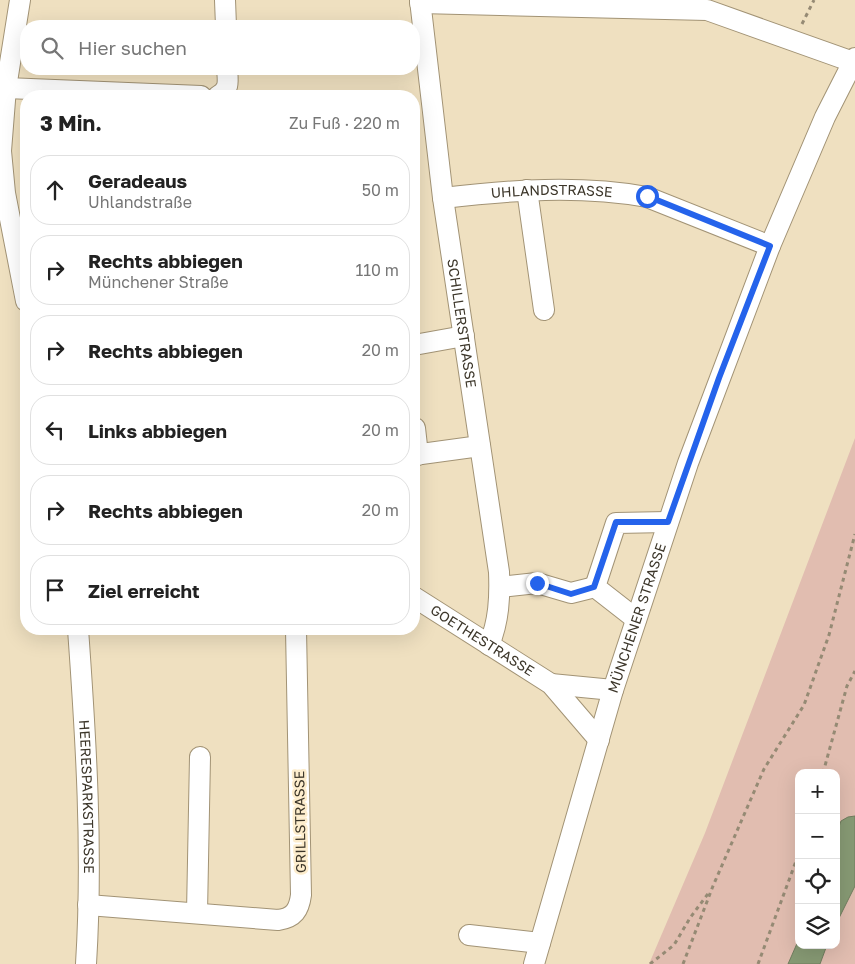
<!DOCTYPE html>
<html lang="de">
<head>
<meta charset="utf-8">
<style>
  :root { --surface:#fff; --page:#f6f6f6; --text:#222; --muted:#767676; --line:#e0e0e0 }
  body { margin:0; font-family:"Golos Text",sans-serif; background:var(--page); color:var(--text) }
  .controls { position:absolute; right:15px; bottom:15px; display:grid; overflow:hidden; border-radius:10px; box-shadow:0 5px 20px #0002 }
  .controls button { width:45px; height:45px; display:grid; place-items:center; padding:0; border:0; border-bottom:1px solid var(--line); background:var(--surface); color:var(--text); font:25px sans-serif }
  .stop { position:absolute; width:15px; height:15px; margin:-11px; border:4px solid #2563eb; border-radius:50%; background:#fff }
  .stop.end { background:#2563eb; border-color:#fff; box-shadow:0 1px 5px #0008 }
  .list { margin:0; padding:0; list-style:none }
  h2 { display:flex; justify-content:space-between; align-items:center; height:65px; margin:0; padding:0 20px; font-size:21px }
  h2 small { font-size:16px; font-weight:400; color:var(--muted) }
  .list li { display:grid; grid-template-columns:32px 1fr auto; gap:15px; align-items:center; box-sizing:border-box; height:70px; margin:0 10px 10px; padding:0 10px; border:1px solid var(--line); border-radius:20px }
  .list b { display:block; font-size:19px; white-space:nowrap }
  .list p { margin:0; font-size:16px; white-space:nowrap; color:var(--muted) }
  .list em { font-size:16px; font-style:normal; color:var(--muted) }
  .icon { flex:none; width:28px; height:28px; fill:none; stroke:currentColor; stroke-width:2; stroke-linecap:round; stroke-linejoin:round }
  .map { position:relative; flex:none; width:855px; height:964px; overflow:hidden }
  .search { position:absolute; background:var(--surface); box-shadow:0 5px 20px #0002; left:20px; top:20px; width:400px; height:55px; display:flex; align-items:center; gap:12px; box-sizing:border-box; padding:0 18px; border-radius:20px; color:var(--muted); font-size:19px }
  .panel { position:absolute; background:var(--surface); box-shadow:0 5px 20px #0002; left:20px; top:90px; width:400px; height:545px; border-radius:20px }
  .map>svg:first-child { display:block }
  .green { fill:#e1bdb0 }
  .water { fill:#879a74; stroke:#707c5e }
  .lines { fill:none; stroke-linecap:round; stroke-linejoin:round }
  .minor-casing { stroke:#a29375; stroke-width:22 }
  .path { stroke:#958a74; stroke-width:3; stroke-dasharray:4 4; stroke-linecap:butt }
  .minor { stroke:#fff; stroke-width:20 }
  .route { stroke:#2563eb; stroke-width:6 }
  .labels { text-anchor:middle; stroke-width:5; stroke-linejoin:round; paint-order:stroke }
  .street-label { font-size:14px; fill:#3c362a; stroke:#fdedcd }
</style>
</head>
<body>
<div class="map">
<svg width="855" height="964" viewBox="0 0 855 964">
  <rect width="100%" height="100%" fill="#efe0c0"/>
  <path class="green" d="M855,438V816C842,818 840,824 836,835V773H799V939L788,964H649L705,833Z
    M855,886V964H820L827,945H836V924Z"/>
  <path class="water" d="M855,816V886L836,924V835L841,821L848,817Z
    M799,939V945H827L820,964H788Z"/>
  <g class="lines">
    <defs>
      <g id="minor">
        <path d="M20,0L6,88L1,151L5,193L26,301"/>
        <path d="M225,0L226,26"/>
        <path id="s1" d="M420,0L443,198L499,572C500,597 499,621 489,645"/>
        <path d="M420,3L707,10L853,62"/>
        <path d="M6,88L201,96"/>
        <path d="M218,96C230,90 228,81 227,69"/>
        <path d="M527,190L544,310"/>
        <path id="s2" d="M443,198C511,190 579,185 647,197L770,246"/>
        <path d="M414,345L464,336"/>
        <path d="M415,428L418,455"/>
        <path d="M414,455L480,446"/>
        <path d="M500,587L537,583L571,593L595,587"/>
        <path id="s3" d="M414,597L551,684L599,740"/>
        <path d="M636,619L595,587L616,523L668,522"/>
        <path id="s4" d="M78,629C86,740 93,852 86,964"/>
        <path d="M551,684L613,690"/>
        <path d="M88,905L278,920C294,918 299,910 301,895L296,629"/>
        <path d="M197,913L200,757"/>
        <path d="M469,935L540,943"/>
        <path id="s5" d="M534,964L613,690L688,463L770,246L825,117L855,58"/>
      </g>
    </defs>
    <use href="#minor" class="minor-casing"/>
    <path class="path" d="M802,24L814,0
      M823,773L847,686L855,671
      M650,964L674,945L690,918L710,891
      M683,964L713,886L764,769L804,705L829,635L855,534
      M758,964L799,853"/>
    <use href="#minor" class="minor"/>
  </g>
  <g class="lines">
    <path class="route" d="M537,583L571,594L594,587L616,522H668L719,378L770,246L647,196"/>
  </g>
  <g class="labels">
    <g class="street-label">
      <text dy="5" stroke="none"><textPath href="#s2" startOffset="109">UHLANDSTRASSE</textPath></text>
      <text dy="5" stroke="none"><textPath href="#s1" startOffset="326">SCHILLERSTRASSE</textPath></text>
      <text dy="5" stroke="none"><textPath href="#s5" startOffset="361">MÜNCHENER STRASSE</textPath></text>
      <text dy="5" stroke="none"><textPath href="#s3" startOffset="81">GOETHESTRASSE</textPath></text>
      <text dy="5" stroke="none"><textPath href="#s4" startOffset="168">HEERESPARKSTRASSE</textPath></text>
      <text transform="translate(300 822) rotate(-91)" y="5">GRILLSTRASSE</text>
    </g>
  </g>
</svg>
<div class="controls">
<button>+</button>
<button>−</button>
<button><svg class="icon" aria-label="locate" viewBox="0 0 24 24"><circle cx="12" cy="12" r="6"/><path d="M12 2v4M12 18v4M2 12h4M18 12h4"/></svg></button>
<button><svg class="icon" aria-label="layers" viewBox="0 0 24 24"><path d="M12 4l9 5-9 5-9-5zM3 14l9 5 9-5"/></svg></button>
</div>
<div class="stop" style="left:647px;top:196px"></div>
<div class="stop end" style="left:537px;top:583px"></div>
<div class="search"><svg class="icon" aria-label="search" viewBox="0 0 24 24"><circle cx="10" cy="10" r="6"/><path d="M15 15l6 6"/></svg>Hier suchen</div>
<section class="panel">
<h2>3 Min.<small>Zu Fuß · 220 m</small></h2>
<ul class="list">
<li><svg class="icon" aria-label="ahead" viewBox="0 0 24 24"><path d="M12 20V5M6 11l6-6 6 6"/></svg><div><b>Geradeaus</b><p>Uhlandstraße</p></div><em>50 m</em></li>
<li><svg class="icon" aria-label="right" viewBox="0 0 24 24"><path d="M7 20v-9h11M14 6l5 5-5 5"/></svg><div><b>Rechts abbiegen</b><p>Münchener Straße</p></div><em>110 m</em></li>
<li><svg class="icon" aria-label="right" viewBox="0 0 24 24"><path d="M7 20v-9h11M14 6l5 5-5 5"/></svg><div><b>Rechts abbiegen</b></div><em>20 m</em></li>
<li><svg class="icon" aria-label="left" viewBox="0 0 24 24"><path d="M17 20v-9H6M10 6l-5 5 5 5"/></svg><div><b>Links abbiegen</b></div><em>20 m</em></li>
<li><svg class="icon" aria-label="right" viewBox="0 0 24 24"><path d="M7 20v-9h11M14 6l5 5-5 5"/></svg><div><b>Rechts abbiegen</b></div><em>20 m</em></li>
<li><svg class="icon" aria-label="arrive" viewBox="0 0 24 24"><path d="M6 21V4h12l-3 4 3 4H6"/></svg><div><b>Ziel erreicht</b></div></li>
</ul>
</section>
</div>
</body>
</html>
